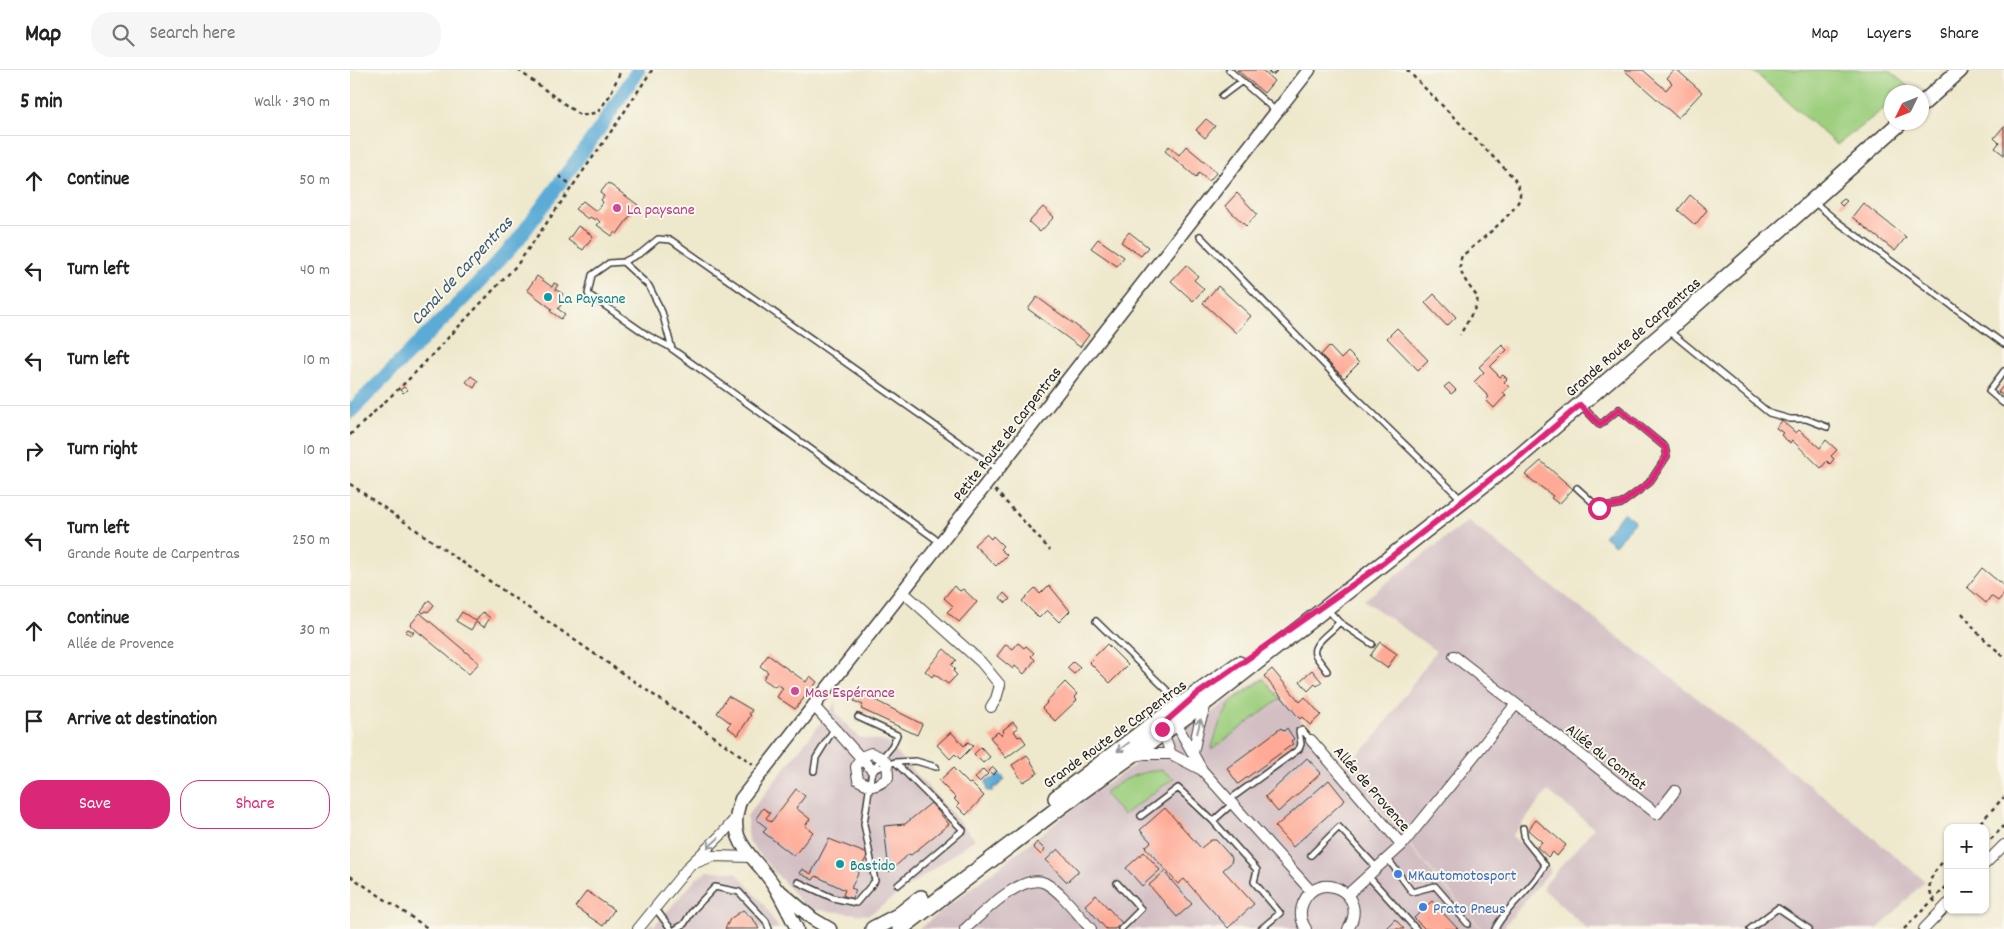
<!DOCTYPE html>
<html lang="en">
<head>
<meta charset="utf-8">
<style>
  :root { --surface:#fff; --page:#f6f6f6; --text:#222; --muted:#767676; --line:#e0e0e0; --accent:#db2777 }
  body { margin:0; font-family:Dekko,sans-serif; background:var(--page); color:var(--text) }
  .controls { position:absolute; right:15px; bottom:15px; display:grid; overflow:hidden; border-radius:10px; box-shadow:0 1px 4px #0004 }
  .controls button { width:45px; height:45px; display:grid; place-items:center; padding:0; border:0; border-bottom:1px solid var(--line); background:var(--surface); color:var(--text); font:25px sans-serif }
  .compass { position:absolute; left:1534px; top:15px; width:45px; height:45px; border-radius:50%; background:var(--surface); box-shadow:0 1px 4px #0004; rotate:227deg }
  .stop { position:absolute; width:15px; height:15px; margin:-11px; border:4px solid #db2777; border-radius:50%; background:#fff }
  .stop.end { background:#db2777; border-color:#fff; box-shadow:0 1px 5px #0008 }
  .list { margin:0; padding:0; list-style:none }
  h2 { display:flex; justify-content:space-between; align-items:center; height:65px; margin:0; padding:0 20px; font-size:21px }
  h2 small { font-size:16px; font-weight:400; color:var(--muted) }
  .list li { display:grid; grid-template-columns:32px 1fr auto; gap:15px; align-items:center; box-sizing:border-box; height:90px; padding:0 20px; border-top:1px solid var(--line) }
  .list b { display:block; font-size:19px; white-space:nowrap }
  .list p { margin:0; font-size:16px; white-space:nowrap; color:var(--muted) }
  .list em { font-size:16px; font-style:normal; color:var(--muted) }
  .actions { display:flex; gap:10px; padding:15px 20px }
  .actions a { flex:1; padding:11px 0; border:1px solid var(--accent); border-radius:20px; text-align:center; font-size:18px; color:var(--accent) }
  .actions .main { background:var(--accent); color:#fff }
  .icon { flex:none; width:28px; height:28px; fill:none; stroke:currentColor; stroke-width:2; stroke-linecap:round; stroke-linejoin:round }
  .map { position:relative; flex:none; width:1654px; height:859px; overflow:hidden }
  header { display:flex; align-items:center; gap:30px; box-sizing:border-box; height:70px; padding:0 25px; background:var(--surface); border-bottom:1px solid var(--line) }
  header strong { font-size:24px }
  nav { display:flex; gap:28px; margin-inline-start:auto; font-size:18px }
  .search { width:350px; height:45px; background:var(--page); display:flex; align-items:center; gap:12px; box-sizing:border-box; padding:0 18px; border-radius:20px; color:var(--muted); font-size:19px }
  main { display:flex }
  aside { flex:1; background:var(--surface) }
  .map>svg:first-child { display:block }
  .industrial { fill:#d2bec3 }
  .green { fill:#9ecf7f; stroke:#5d764e }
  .water { fill:#5cabd6; stroke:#3c6479 }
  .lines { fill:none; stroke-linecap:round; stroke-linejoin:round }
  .canal { stroke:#5cabd6; stroke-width:14 }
  .building { fill:#feaa96 }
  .service-casing { stroke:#3c3b36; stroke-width:8 }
  .minor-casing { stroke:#3c3b36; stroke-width:12 }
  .tertiary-casing { stroke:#3c3b36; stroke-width:15 }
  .secondary-casing { stroke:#3c3b36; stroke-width:18 }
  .path { stroke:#3c3b36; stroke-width:2.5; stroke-dasharray:4 4; stroke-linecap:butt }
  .service { stroke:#fff; stroke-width:5 }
  .minor { stroke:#fff; stroke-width:10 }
  .tertiary { stroke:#fff; stroke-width:12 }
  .secondary { stroke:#fff; stroke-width:15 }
  .oneway { stroke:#999 }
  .route { stroke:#db2777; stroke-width:6 }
  .hotel-dot { fill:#d1479c; stroke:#fbf7ec; stroke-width:2 }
  .culture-dot { fill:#0f9aa8; stroke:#fbf7ec; stroke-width:2 }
  .shop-dot { fill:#3f7fe0; stroke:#fbf7ec; stroke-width:2 }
  .labels { text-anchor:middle; stroke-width:4; stroke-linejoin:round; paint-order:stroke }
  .hotel-label { font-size:16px; fill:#b23c85; stroke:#fbf7ec; text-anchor:start }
  .culture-label { font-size:16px; fill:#0d838f; stroke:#fbf7ec; text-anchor:start }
  .street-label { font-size:16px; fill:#1c1c1c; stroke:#fbf7ec }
  .shop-label { font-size:16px; fill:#366cbe; stroke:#fbf7ec; text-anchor:start }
  .water-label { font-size:18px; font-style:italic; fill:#395c70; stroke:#fbf7ec }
</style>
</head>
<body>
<header>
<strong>Map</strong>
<div class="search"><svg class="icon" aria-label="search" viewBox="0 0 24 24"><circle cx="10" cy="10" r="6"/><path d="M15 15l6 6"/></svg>Search here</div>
<nav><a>Map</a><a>Layers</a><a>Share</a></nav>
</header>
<main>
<aside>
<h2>5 min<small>Walk · 390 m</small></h2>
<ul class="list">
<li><svg class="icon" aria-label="ahead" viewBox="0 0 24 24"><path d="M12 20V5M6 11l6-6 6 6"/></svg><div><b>Continue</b></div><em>50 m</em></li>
<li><svg class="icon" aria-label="left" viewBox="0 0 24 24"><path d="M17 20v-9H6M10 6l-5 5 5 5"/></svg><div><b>Turn left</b></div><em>40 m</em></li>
<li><svg class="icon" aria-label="left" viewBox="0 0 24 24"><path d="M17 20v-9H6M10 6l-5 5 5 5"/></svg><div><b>Turn left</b></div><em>10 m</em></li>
<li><svg class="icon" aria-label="right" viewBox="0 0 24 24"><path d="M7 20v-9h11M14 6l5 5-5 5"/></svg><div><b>Turn right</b></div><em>10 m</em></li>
<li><svg class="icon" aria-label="left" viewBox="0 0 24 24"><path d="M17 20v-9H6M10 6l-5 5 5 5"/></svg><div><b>Turn left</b><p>Grande Route de Carpentras</p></div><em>250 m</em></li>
<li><svg class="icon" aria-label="ahead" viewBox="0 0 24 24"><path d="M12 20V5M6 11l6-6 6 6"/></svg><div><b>Continue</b><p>Allée de Provence</p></div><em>30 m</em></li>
<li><svg class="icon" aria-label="arrive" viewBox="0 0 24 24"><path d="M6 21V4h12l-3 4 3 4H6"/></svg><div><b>Arrive at destination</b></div></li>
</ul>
<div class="actions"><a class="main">Save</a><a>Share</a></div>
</aside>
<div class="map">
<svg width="1654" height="859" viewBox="0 0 1654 859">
  <rect width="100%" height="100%" fill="#fbf7ec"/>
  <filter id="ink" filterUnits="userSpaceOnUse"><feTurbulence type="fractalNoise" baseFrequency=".02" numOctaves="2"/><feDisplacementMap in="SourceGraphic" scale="10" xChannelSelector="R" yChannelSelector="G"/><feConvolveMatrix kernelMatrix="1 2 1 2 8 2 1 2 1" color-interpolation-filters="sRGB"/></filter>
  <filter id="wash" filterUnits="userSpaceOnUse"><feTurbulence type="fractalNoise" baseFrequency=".0096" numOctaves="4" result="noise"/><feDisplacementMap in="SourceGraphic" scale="20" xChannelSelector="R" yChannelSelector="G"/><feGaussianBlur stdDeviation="1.12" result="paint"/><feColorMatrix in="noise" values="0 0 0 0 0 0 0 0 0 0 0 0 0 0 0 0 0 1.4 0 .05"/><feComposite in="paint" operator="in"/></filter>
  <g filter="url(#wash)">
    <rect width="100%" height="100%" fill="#eee8cc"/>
    <path class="industrial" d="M1118,451L1471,724L1575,811L1528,859H1237L1192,818L1244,758L1198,721L1162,766L1201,800L1152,859H1132L993,697L1022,671L1086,581L1014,530Z
      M913,607L1131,859H569L745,722Z
      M485,631L486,643L508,667L537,672L625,769L519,845L457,839L398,771L397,746L481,640Z
      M357,801L386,802L415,836L429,859H297L301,853L304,856L347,808Z"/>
    <path class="green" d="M1402,0H1538L1560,18L1555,22H1542L1541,33L1487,75Z
      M914,609L930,629L861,680L870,652L882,631Z
      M811,700L824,708L773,745L754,723C774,709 786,702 811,700Z"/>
    <path class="water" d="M1274,442L1285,451L1265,475L1254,466Z
      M649,703L655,709L647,717H643V721H637L636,710L643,709Z"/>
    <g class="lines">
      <path class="canal" d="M0,342L126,216L167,171L248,61L288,0"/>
    </g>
    <g id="blocks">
      <path class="building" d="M887,0H912L924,11L914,23Z
        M1274,0H1293L1316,20L1322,13L1317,8L1324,0H1327L1352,22L1328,48Z
        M856,49L865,56L855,68L846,60Z
        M1654,56V85L1645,78L1649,73L1644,68Z
        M819,76L829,85L836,76L867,102L859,111L849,103L846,107L815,81Z
        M258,113L288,135L267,164L265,162L262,166L247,155L250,152L246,148L245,150L240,147L238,149L225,139L233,131L246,141L253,132L251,130L254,126L250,123Z
        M887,123L907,144L896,156L875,136Z
        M1340,125L1357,140L1345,155L1328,140Z
        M1494,129L1497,131L1492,136L1489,133Z
        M1513,133L1556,167L1545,181L1502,147Z
        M693,137L704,147L690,162L679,152Z
        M228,156L243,166L233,180L218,170Z
        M779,162L798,177L791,186L771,172Z
        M748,169L774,187L767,196L741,178Z
        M836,195L848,206L844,210L854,219L843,231L821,211Z
        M187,206L202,217L204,213L208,215L205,219L213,224L209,229L213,232L208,239L215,244L211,249L200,241L202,239L177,220Z
        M868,216L901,246L886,263L853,233Z
        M1084,224L1106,247L1097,256L1075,233Z
        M687,227L739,265L730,277L678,239Z
        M1047,258L1078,290L1068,300L1037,268Z
        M1152,275L1157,280L1140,297L1150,307L1153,305L1157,309L1154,312L1159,317L1153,322L1156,325L1144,338L1136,330L1139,327L1124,312L1134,302L1129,297Z
        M979,276L991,289L998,282L1009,293L994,308L971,285Z
        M121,306L128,311L124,318L116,312Z
        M1099,313L1106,320L1101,324L1094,317Z
        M1654,315V326L1648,322Z
        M54,317L57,320L53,323L50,320Z
        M1432,351L1446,363L1449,360L1470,378L1476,370L1487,380L1481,386L1484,389L1480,394L1477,391L1471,398L1442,370L1440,373L1431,365L1433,363L1426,358Z
        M1191,391L1223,419L1209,434L1201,428L1203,426L1175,405Z
        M636,464L641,469L643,466L653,476L650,479L657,485L646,496L624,475Z
        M1632,498L1654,516V524L1648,531L1641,526L1636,533L1617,517Z
        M699,515L720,541L709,552L697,540L689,548L672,531L685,518L690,524Z
        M604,516L610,521L613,519L627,532L609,552L597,542L603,536L594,528Z
        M654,523L660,529L656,533L650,528Z
        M79,530L84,535L78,542L76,541L73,543L71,541Z
        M112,542L126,551L133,542L140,548L134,557L126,552L121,560L106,551Z
        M70,543L129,593L119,604L60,555Z
        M58,559L64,562L62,565L55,562Z
        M1030,572L1047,584L1037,598L1020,586Z
        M668,573L674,578L676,576L684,583L681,586L685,590L674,604L665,596L663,599L647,586L656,574L663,579Z
        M757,574L778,595L760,613L739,592Z
        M594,579L606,590L601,595L605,599L603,601L607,605L598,614L584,604L582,607L575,601Z
        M418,585L456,612L460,606L467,612L445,639L427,627L433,618L427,614L425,617L413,609L418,602L410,596Z
        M723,592L730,598L724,604L717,598Z
        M922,599L950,632L955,627L971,645L960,655L952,647L950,649L914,606Z
        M962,600L972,612L967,616L965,614L958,621L950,611Z
        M715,612L727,624L724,627L727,630L705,651L692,638L697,633L696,632Z
        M509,622L572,654L567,665L511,639L513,635L504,631Z
        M378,626L402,640L399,644L401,645L388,665L377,657L381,653L367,643Z
        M663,652L668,658L664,661L668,667L671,666L676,673L656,688L640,667L648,662L651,665L654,662L653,660Z
        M931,658L934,661L937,658L944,669L941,671L943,674L888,714L877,698Z
        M601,662L614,676L618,672L623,676L610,689L605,684L600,689L587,675Z
        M631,677L640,687L633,693L624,684Z
        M677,685L688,703L673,712L662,695Z
        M957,688L971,703L928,742L915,727Z
        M643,697L647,701L643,705L639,701Z
        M603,698L619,714L621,713L634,726L616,745L607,736L609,734L604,729L606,728L589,711Z
        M633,699L638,704L629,712L625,708Z
        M979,710L995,730L943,777L925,757Z
        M446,719L455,726L446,738L460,749L455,756L463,762L444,786L413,762L417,758L407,750V747L413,738L420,743L416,748L421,752Z
        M581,733L599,754L561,785L559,784L539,802L534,756L555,754Z
        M815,738L851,778L861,770H866L882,788L881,793L873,800L904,834L878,858L834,809L828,814L795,777L801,772L790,760Z
        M1186,750L1216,775L1207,786L1203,782L1198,787L1187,777L1192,772L1178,760Z
        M479,769L518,784L501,818L506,820L501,829L493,825L495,820L466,806L463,810L449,803L452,799L461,804Z
        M687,772L695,780L691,785L683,777Z
        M708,779L729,801L717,812L696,790Z
        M794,782L810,800L792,816L776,798Z
        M814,802L842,834L827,847L799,815Z
        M237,821L264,840L253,856L225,837Z
        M746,825L772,853L765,859H756L735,835Z
        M1082,831L1108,859H1075L1064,848Z
        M393,840L404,850L409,859H375L380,849Z
        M1045,849L1054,859H1035Z"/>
    </g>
  </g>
  <g filter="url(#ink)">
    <use href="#blocks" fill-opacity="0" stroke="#3c3b36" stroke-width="1"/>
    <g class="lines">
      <defs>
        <path id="service" d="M879,0L927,42
          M922,1L923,0
          M872,26L892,11
          M1464,132L1489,153L1654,274
          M850,166L999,320L1111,429
          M273,192L299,216L312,242L322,279
          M1319,261L1419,343L1440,349H1456L1477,357
          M1653,333L1639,321L1654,301
          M1227,418L1249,438L1271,434L1299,413L1317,386L1315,377L1269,339L1250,355L1231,335
          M591,473L318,276L297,265L238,224L242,205L259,193L273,192L291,183L308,169L321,170L647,399
          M746,551L829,632
          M989,552L1022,574
          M977,601C974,596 967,589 965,584C961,573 984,561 989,552L978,540
          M545,692L566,691L586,697
          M523,700L545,692L613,760L548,815
          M464,701L466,688L484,659
          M879,730L949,679L951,674L949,661L952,660L961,670
          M882,734L863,751L907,800L904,812L930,843L911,859
          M791,746L828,718L863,751
          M961,785L989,757L1027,798
          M1038,789L1062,822L1085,816L1118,854
          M1018,806L1066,859
          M448,812L483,828L506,833L525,811L514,754L522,700L542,676L547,665L508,647
          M767,813L791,839L771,859
          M305,838L321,859
          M326,859L334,854L343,840L365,817L389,822L416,851L419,859
          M1145,859C1157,835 1183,819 1195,795L1175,770L1173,758
          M1400,859L1428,838L1459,859"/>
        <path id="minor" d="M552,521L631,592L650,615L646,629L641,637
          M1104,586L1166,634
          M463,635L522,700
          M820,654H825L828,657L852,700L961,821
          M812,659L821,684L852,700
          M961,670L1052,775L997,825
          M521,683C537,689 538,691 538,708C524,718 523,718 508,710L506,697L511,687Z
          M843,683L849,655L857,631
          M785,686L794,684H821
          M1052,775L1166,634L1307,744L1325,721
          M345,793L363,786L401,787
          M1635,794L1654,775
          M288,859L340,795L373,763L385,749
          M615,859C631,845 672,802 695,813C713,823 727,844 741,859
          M956,859C951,851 949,842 953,833C968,797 1021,824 998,859
          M1574,859L1598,834"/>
        <path id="tertiary" d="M430,821L463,849L480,859
          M447,859C440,845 433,831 425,817C404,783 374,774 391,729L959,0"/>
        <path id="secondary" d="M1572,34L1610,0
          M706,728L795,660L889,594
          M523,859L548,846L571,828
          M550,859L710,737L857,631L1170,386L1317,260L1551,52"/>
      </defs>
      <use href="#service" class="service-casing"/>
      <use href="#minor" class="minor-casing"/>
      <use href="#tertiary" class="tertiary-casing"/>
      <use href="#secondary" class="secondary-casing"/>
      <path class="path" d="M168,0L231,46L248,42L260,25L271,0
        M1057,0L1163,107C1168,115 1172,121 1169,130C1164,144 1125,175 1112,186C1105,202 1119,215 1128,228L1125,238L1110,265
        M209,106L223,116
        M0,365L60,308L167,195L267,53L302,0
        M0,414L403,694
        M645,420L700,480
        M1612,543L1628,563L1654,587
        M1625,758L1654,727
        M1635,775L1654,756
        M0,806L79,859
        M1585,832C1572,812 1585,801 1598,786
        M1554,859L1598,815"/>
      <use href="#service" class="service"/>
      <use href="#minor" class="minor"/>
      <use href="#tertiary" class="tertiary"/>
      <use href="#secondary" class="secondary"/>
    </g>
    <defs><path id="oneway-shaft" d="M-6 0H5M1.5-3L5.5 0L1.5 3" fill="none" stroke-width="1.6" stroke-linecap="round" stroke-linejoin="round" transform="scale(1.25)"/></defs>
    <g class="oneway">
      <use href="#oneway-shaft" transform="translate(849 656) rotate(-76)"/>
      <use href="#oneway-shaft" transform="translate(773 677) rotate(143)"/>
      <use href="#oneway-shaft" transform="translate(363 773) rotate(138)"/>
    </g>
  </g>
  <g class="lines" filter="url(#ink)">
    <path class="route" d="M812,659V655L846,625L1028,497L1170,386L1230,335L1250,355L1269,339L1315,377L1317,386L1299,413L1271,434L1249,438"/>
  </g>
  <g class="hotel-dot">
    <circle cx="267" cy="138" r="5"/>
    <circle cx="445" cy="621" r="5"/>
  </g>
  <g class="culture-dot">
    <circle cx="198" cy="227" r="5"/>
    <circle cx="490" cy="794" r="5"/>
  </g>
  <g class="shop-dot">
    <circle cx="1048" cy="804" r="5"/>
    <circle cx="1073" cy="837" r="5"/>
  </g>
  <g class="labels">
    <g class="hotel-label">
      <text x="277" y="144">La paysane</text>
      <text x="455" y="627">Mas Espérance</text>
    </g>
    <g class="culture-label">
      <text x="208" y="233">La Paysane</text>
      <text x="500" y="800">Bastido</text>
    </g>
    <g class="street-label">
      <text transform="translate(1282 266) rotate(-41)" y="6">Grande Route de Carpentras</text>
      <text transform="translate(656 363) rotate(-52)" y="6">Petite Route de Carpentras</text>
      <text transform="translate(764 663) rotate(-36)" y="6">Grande Route de Carpentras</text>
      <text transform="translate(1257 686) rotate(38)" y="6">Allée du Comtat</text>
      <text transform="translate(1023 718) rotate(49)" y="6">Allée de Provence</text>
    </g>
    <g class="shop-label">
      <text x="1058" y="810">MKautomotosport</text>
      <text x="1083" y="843">Prato Pneus</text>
    </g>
    <g class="water-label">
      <text transform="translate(111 200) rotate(-47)" y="6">Canal de Carpentras</text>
    </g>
  </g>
</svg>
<div class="controls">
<button>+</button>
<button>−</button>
</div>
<svg class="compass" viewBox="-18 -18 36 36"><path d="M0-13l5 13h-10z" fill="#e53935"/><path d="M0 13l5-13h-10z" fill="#767676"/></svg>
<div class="stop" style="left:1249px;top:438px"></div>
<div class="stop end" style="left:812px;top:659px"></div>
</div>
</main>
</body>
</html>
